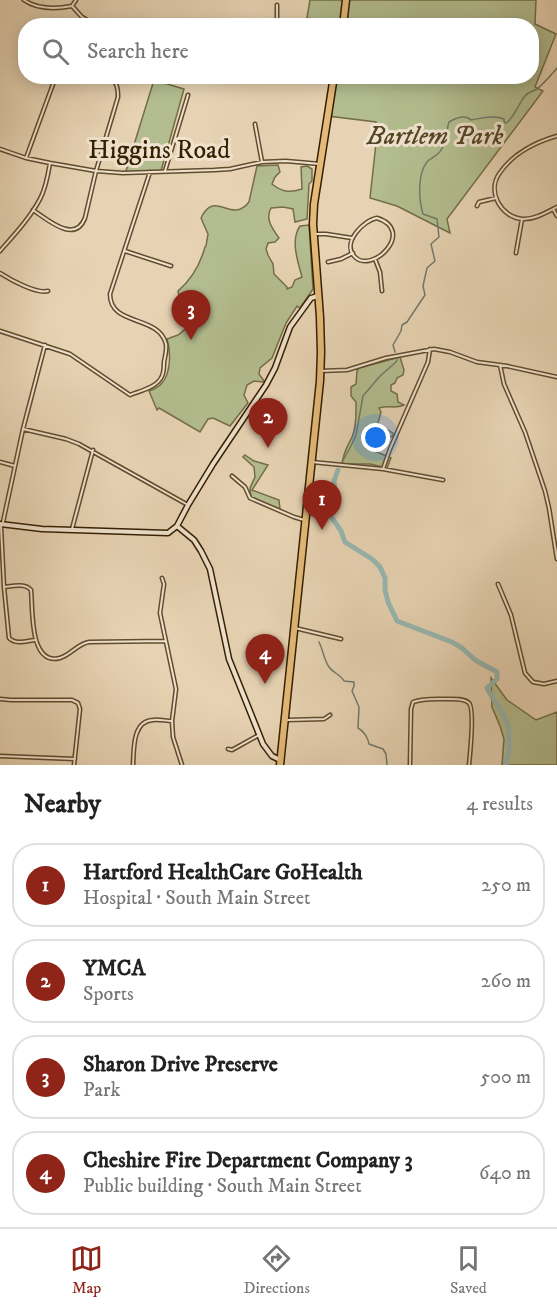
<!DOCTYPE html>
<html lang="en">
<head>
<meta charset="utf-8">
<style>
  :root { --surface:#fff; --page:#f2f2f2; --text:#222; --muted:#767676; --line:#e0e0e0; --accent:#8f2418 }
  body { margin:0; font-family:"IM FELL DW Pica",serif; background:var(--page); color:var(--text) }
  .you { position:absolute; left:376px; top:438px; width:21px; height:21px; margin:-15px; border:4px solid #fff; border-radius:50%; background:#1a73e8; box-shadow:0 0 0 9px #1a73e833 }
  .badge { display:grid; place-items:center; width:39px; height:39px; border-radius:50%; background:var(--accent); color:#fff; font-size:20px; font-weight:700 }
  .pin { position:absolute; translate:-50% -50px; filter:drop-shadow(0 2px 3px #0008) }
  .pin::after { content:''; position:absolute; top:32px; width:21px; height:18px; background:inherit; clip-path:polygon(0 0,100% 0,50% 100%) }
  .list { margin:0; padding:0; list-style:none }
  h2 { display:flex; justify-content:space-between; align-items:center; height:78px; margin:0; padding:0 24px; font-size:26px }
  h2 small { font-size:20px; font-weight:400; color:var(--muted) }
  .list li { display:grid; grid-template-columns:39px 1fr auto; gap:18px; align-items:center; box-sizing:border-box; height:84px; margin:0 12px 12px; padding:0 12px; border:2px solid var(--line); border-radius:24px }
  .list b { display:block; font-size:22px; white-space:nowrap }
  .list p { margin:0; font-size:20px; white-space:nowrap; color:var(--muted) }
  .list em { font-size:20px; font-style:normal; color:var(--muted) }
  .icon { flex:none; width:33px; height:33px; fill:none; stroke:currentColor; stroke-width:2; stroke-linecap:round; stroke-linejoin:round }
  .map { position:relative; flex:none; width:557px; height:765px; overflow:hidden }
  .search { position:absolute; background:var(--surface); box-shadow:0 3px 15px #0003; left:18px; right:18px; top:18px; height:66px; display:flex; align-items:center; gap:15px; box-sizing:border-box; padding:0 21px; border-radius:24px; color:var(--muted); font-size:22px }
  .sheet { height:462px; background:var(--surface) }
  nav { display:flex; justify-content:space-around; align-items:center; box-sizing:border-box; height:84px; border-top:2px solid var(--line); background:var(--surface); font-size:16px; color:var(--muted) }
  nav a { display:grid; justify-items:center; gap:3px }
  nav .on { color:var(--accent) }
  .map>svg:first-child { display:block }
  .green { fill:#b3bd8f; stroke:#746e48; stroke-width:1.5 }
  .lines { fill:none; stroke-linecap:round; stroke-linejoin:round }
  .stream { stroke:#707a6a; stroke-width:1.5 }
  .river { stroke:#97b7b1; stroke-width:5 }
  .street-casing { stroke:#624c2d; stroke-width:5 }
  .secondary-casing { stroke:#351f00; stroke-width:7 }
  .highway-casing { stroke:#351f00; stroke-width:9 }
  .street { stroke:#efe2ce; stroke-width:2 }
  .secondary { stroke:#efe2ce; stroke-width:4 }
  .highway { stroke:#e4ba7a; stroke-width:6 }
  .labels { text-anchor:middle; stroke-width:6; stroke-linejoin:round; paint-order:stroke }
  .park-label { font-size:26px; font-style:italic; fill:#544624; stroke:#efe2ce }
  .street-label { font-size:26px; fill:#351f00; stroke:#efe2ce }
</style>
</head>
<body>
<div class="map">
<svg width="557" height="765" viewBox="0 0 557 765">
  <rect width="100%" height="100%" fill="#e7d3b3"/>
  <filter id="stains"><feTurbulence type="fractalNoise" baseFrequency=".00333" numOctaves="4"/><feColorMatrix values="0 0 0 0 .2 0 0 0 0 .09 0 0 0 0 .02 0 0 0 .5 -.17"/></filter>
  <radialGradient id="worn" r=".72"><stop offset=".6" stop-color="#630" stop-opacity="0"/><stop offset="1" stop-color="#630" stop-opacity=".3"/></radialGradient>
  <path class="green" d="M310,0H536L535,24L556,34L535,87L543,91L447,219L450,233L397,206L370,198L376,143V122L328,116L334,77L532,76V26H340L332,22L307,18Z
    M154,80L184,89L161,171L125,174Z
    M278,165L280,172L275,177L272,184C282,192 289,193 302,189L301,167L307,166L312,169V181L309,184L307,219L295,222L293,209L283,207L271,208C265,219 272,228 279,238L275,242L268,243L266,249L268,255L273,264L274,274L287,287V289L292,287L295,280L302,277C298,262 290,240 300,226L309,225L313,289L300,308L297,306L286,323L272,358L260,368L259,374L264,381L263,382L254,381L247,385L244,395L248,403L230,426L213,418L208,419L200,432L159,408L157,410L149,391C154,389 158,388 162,383C171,373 171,351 167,339L178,335L190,325L176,299L179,296L178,291C192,279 200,265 205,247L206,246L208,234L201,218C215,188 231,225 249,202L257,166Z
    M400,357L404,370L403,375L397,378L395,383L391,385V391L397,394L398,402L404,405C396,409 388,405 379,408L381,412L378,423L394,434L392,437C385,435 376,434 373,427L367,426L366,431L363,434L364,439L369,440L372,443L370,449L391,458L387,468L370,464H342C344,450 347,448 352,437C357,426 356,413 356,402L351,396V387L356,384L357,371L359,368Z
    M245,455L254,461L268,465L252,490L279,500L280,509L251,498L250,488L255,477L254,467L243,457Z
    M491,678L507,700L536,720L557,712V765H502L504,739L500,726L492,707Z"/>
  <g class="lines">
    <path class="stream" d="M395,352L393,345L401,331L402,325L407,322L425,295L423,286L427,268L435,261L431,244L439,237L437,219L423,214C419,201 417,174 427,162C430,158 438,156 441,150C447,142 446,131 449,122C456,118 465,114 471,120C481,118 495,115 504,119V122L506,123C515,117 518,104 525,96C529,91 532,92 537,89C541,86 554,72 557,68
      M342,462L351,446L356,435L363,396L380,376L396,362L397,360
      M319,642C323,650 324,660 329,667C333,673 340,674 344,681L354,682V686L352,691L359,707L358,728C364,731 368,738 369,744L383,749L386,754L387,765"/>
    <path class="river" d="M338,470L334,481L335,493L330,515L341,531L345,542L372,559L380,567L385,578V590L388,602L397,621L452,642L462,648L475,660L497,672V679L487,688C493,701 505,712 508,727C509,733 509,744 509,751C508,757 505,759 506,765"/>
    <defs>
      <path id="street" d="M24,0C38,10 56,9 72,6L76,0
        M72,6L82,17L97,26
        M277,26V5
        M255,124L262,162
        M557,136C536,142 512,154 499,174C487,192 501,217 522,219C534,220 547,212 557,207
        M0,149L26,158L50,163L96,171L123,173L214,170L230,169L262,162L286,161L320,164
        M26,158L56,76
        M165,171L188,95
        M477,206L479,202L496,198
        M553,209L557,216
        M33,210C48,220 75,244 85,218L96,171L118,97C118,88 117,82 109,76
        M377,218C417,231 371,276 354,256C342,242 364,220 377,218Z
        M316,234H326L352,238
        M0,251C14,235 30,218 40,199C46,188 48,175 50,163
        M125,251L171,266
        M516,253L522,219
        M375,259L380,272L382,291
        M328,262L341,259L353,253
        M0,273C11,280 36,294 48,291
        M0,331L70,354L130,395C140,391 158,387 162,376C164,372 164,367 164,362C165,357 167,349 166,344C158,314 110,327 110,294L150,172
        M500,365L504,384L525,432L545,491L549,508L557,559
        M320,371L347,370L386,358L434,349L450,352L477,362L507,366L557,377
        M23,429L66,439L79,444L188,505
        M0,462L15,466
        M312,462L383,469L443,480
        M383,469L390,449L428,362L430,349
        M232,476L245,487L250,498L294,517L304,520
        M72,529L93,450
        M162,578L164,584L160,613L176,689L172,721L173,737L182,765
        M498,584L511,615L525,673L533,682L544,684L557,681
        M4,587C13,586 25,583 31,590C33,609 29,666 60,658C71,655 77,644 89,642L166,641
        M295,628L341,639
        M35,640C27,641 16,645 9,638L4,587L1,527L3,522L23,429L45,345
        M0,699L11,700H72L78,703L80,709L74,765
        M287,720L324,719L330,715
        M228,749L232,750L259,735
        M0,756L75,759
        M133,765C134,750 132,721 153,720C159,719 166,721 172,721
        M410,765L411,709L413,702C424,698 435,699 446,699C453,699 464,698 469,703C475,710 470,754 469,765"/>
      <path id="secondary" d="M0,524L42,529L168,533L177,526L188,505L213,464L266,385L275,368L290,327L311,298L318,296
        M177,526L194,540L201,551L210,569L229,659L263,744L272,756L280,760"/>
      <path id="highway" d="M343,26L346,0
        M280,765L320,381L321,352L320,317L313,224L314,204L334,76"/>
    </defs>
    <use href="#street" class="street-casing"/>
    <use href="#secondary" class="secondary-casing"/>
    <use href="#highway" class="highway-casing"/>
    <use href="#street" class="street"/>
    <use href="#secondary" class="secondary"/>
    <use href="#highway" class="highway"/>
  </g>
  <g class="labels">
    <g class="park-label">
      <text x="435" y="144">Bartlem Park</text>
    </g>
    <g class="street-label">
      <text x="159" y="158">Higgins Road</text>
    </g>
  </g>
  <rect width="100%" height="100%" filter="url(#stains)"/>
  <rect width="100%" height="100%" fill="url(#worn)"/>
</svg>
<div class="you"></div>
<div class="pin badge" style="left:322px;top:530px">1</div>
<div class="pin badge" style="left:268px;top:448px">2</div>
<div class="pin badge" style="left:191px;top:340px">3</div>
<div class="pin badge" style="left:265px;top:684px">4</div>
<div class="search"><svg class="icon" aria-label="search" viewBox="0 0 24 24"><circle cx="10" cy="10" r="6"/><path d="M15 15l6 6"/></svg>Search here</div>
</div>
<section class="sheet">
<h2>Nearby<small>4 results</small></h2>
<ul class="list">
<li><span class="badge">1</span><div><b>Hartford HealthCare GoHealth</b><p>Hospital · South Main Street</p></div><em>250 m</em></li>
<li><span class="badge">2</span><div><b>YMCA</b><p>Sports</p></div><em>260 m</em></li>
<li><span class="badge">3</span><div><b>Sharon Drive Preserve</b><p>Park</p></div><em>500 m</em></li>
<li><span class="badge">4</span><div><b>Cheshire Fire Department Company 3</b><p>Public building · South Main Street</p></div><em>640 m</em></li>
</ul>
</section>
<nav>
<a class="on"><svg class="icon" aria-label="map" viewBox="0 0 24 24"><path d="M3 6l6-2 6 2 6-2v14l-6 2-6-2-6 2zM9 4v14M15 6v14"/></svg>Map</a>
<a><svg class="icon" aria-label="directions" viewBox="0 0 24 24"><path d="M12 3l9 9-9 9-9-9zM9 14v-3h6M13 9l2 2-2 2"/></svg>Directions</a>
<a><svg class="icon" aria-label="saved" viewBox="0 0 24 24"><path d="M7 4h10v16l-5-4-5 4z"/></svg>Saved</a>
</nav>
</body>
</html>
